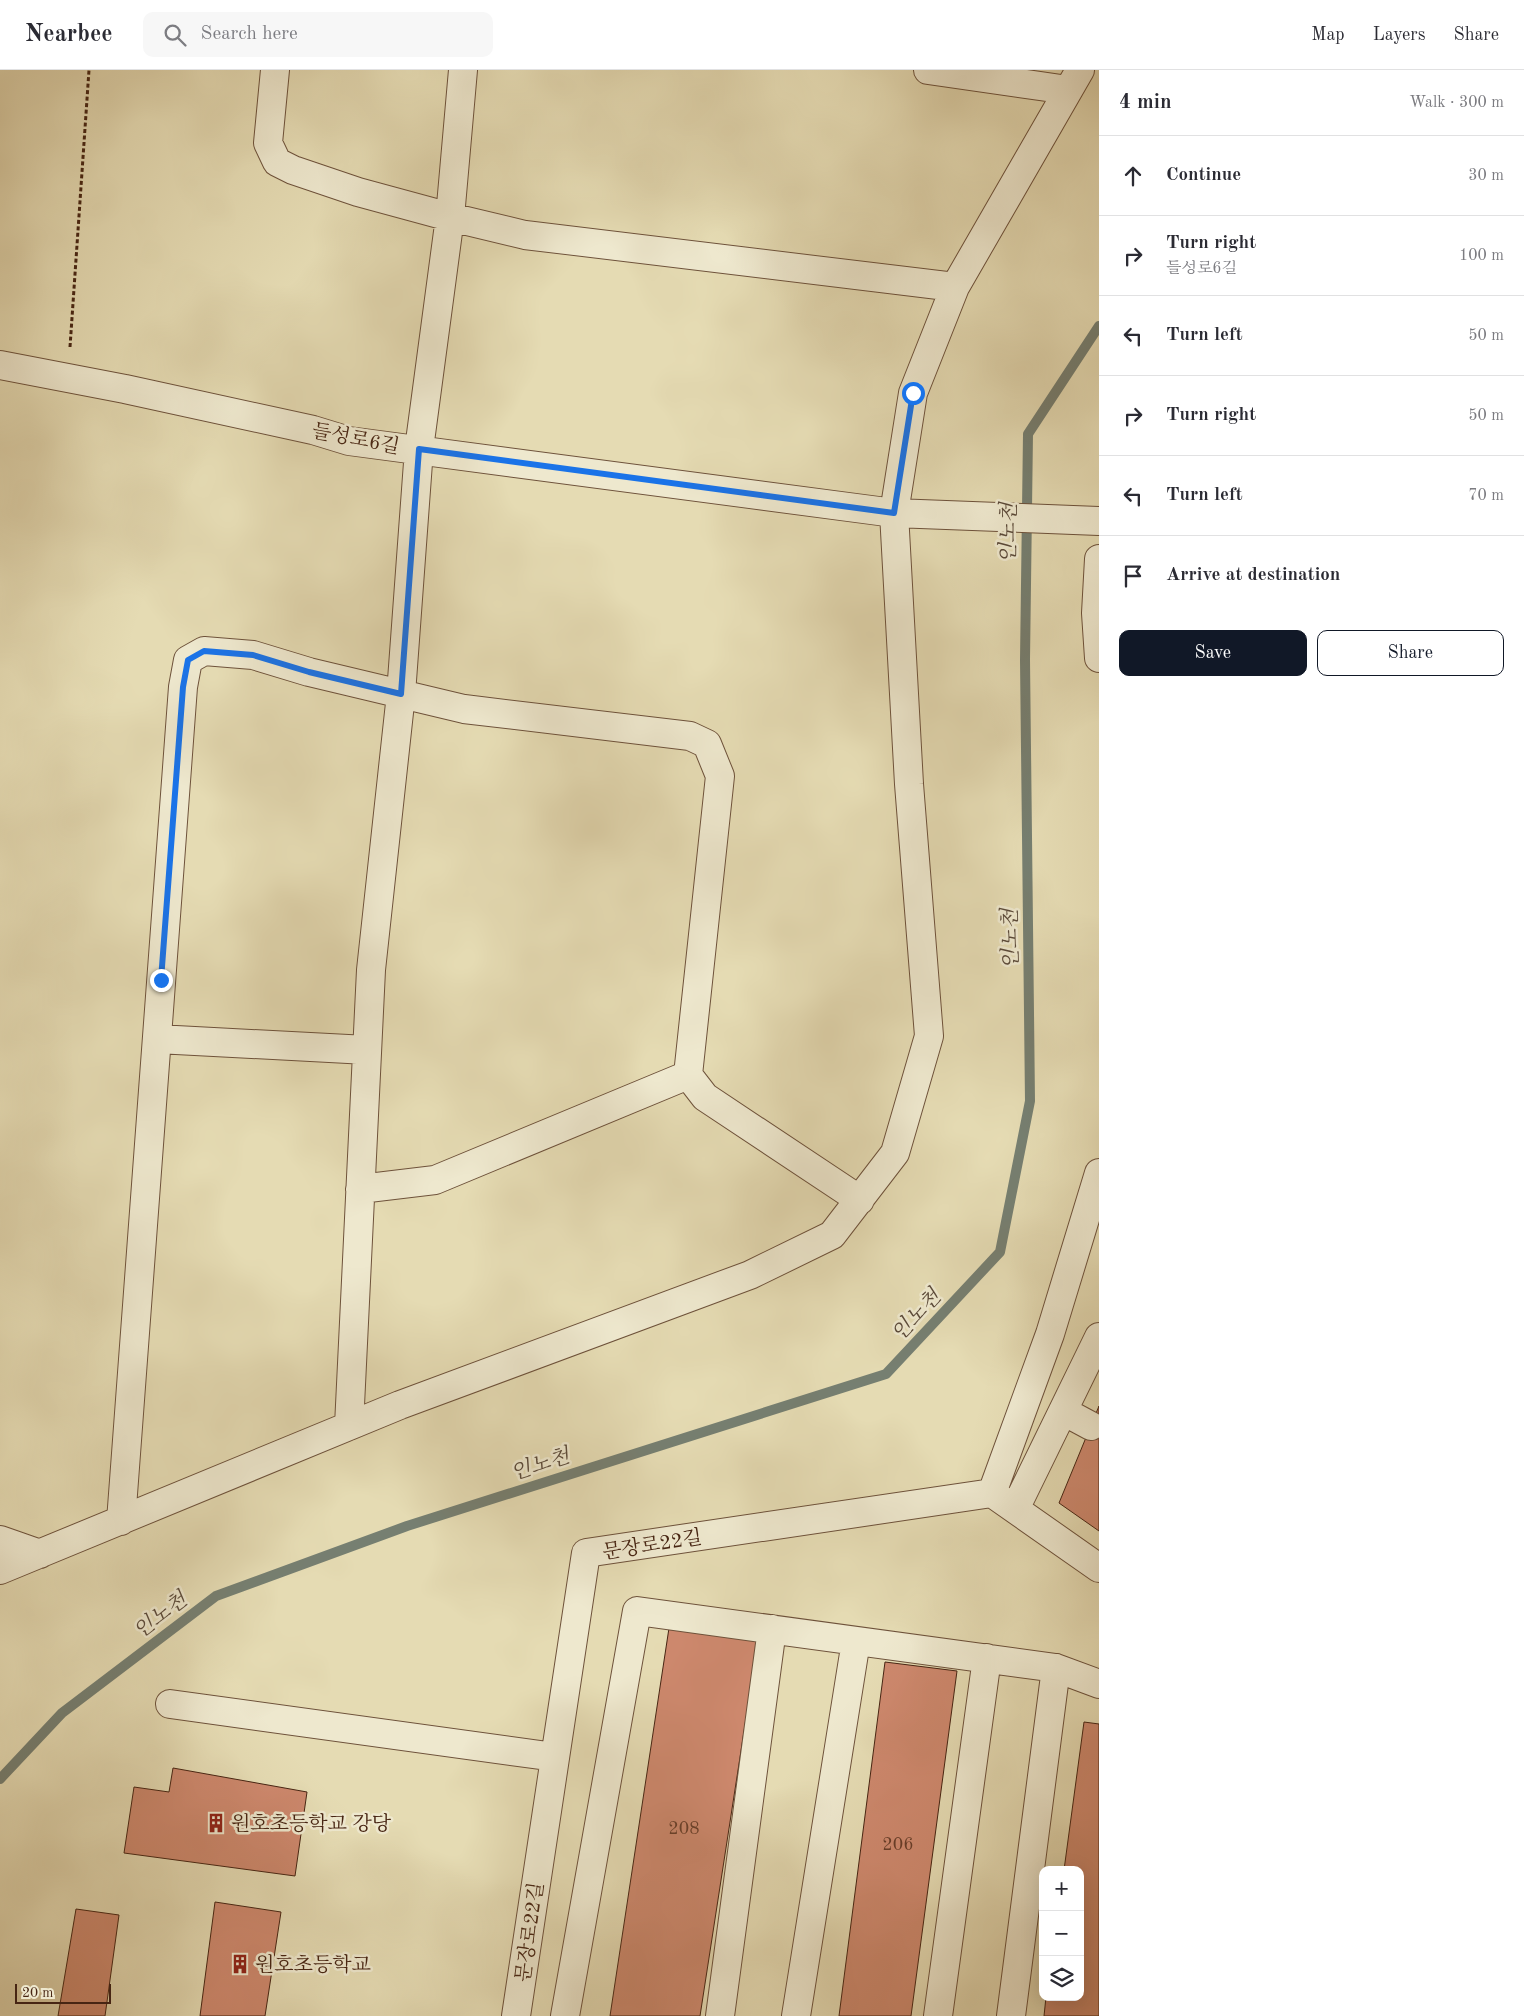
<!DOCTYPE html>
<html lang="en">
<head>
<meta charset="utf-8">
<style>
  :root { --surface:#fff; --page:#f7f7f7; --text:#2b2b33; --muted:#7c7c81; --line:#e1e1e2; --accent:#111827 }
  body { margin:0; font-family:"Old Standard TT","Noto Serif KR",serif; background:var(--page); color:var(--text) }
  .controls { position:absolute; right:15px; bottom:15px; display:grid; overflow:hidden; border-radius:10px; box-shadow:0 5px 20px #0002 }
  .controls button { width:45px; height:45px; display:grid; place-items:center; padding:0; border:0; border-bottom:1px solid var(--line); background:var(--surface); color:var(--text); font:25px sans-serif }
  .scale { position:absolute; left:15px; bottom:12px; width:96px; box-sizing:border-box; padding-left:5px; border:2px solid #472513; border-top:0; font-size:14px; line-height:18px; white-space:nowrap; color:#472513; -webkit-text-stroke:4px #eee8ce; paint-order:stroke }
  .stop { position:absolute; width:15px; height:15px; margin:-11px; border:4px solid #1a73e8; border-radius:50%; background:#fff }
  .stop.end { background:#1a73e8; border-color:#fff; box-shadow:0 1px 5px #0008 }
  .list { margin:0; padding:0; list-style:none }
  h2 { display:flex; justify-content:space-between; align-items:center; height:65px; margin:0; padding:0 20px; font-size:21px }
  h2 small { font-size:16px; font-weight:400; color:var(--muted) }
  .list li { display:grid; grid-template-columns:32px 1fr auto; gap:15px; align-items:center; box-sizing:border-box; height:80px; padding:0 20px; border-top:1px solid var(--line) }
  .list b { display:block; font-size:19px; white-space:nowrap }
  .list p { margin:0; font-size:16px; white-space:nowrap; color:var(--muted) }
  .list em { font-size:16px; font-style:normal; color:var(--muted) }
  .actions { display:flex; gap:10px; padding:15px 20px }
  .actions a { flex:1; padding:11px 0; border:1px solid var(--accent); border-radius:10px; text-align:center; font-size:18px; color:var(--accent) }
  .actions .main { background:var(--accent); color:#fff }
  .icon { flex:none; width:28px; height:28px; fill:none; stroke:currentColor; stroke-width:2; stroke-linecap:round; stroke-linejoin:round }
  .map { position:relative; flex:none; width:1099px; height:1946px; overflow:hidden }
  header { display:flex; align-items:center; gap:30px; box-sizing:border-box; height:70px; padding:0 25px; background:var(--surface); border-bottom:1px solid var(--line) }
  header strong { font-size:24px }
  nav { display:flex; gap:28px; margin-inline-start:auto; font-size:18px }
  .search { width:350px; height:45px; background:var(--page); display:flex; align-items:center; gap:12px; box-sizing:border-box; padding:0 18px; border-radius:10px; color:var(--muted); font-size:19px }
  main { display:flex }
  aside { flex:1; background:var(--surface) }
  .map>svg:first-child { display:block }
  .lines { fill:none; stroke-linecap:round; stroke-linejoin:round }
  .stream { stroke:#767f71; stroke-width:10 }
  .building { fill:#cd886d; stroke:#472513 }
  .minor-casing { stroke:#6e523b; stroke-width:30 }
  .path { stroke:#472513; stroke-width:3; stroke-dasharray:4 2.5; stroke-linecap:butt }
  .minor { stroke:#eee8ce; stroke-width:28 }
  .route { stroke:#1a73e8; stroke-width:6 }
  .labels { text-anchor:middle; stroke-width:5; stroke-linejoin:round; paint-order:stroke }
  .number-label { font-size:18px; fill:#683e2a }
  .street-label { font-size:20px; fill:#472513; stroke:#eee8ce }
  .poi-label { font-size:20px; fill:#472513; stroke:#eee8ce; text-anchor:start }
  .water-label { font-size:21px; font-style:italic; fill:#5b4a3a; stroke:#eee8ce }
</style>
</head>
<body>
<header>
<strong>Nearbee</strong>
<div class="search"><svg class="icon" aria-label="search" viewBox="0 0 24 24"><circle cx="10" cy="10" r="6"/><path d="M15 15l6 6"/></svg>Search here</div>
<nav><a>Map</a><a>Layers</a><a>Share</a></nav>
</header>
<main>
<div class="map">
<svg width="1099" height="1946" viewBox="0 0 1099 1946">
  <rect width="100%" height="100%" fill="#e5dbb3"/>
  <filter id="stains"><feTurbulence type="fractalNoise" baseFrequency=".004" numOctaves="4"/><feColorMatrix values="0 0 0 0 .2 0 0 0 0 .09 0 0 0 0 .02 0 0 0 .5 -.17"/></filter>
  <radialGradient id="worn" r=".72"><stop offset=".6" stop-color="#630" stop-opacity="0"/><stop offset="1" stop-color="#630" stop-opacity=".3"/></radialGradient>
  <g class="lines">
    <path class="stream" d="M0,1709L62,1643L216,1526L407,1456L886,1304L1000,1182L1030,1031L1025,590L1028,364L1099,256"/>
  </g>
  <path class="building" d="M1099,1336V1461L1059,1433Z
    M669,1558L758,1571L700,1946H610Z
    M885,1592L957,1601L911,1946H839Z
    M1084,1652L1099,1654V1946H1044L1046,1927H1080V1800H1064Z
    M173,1698L307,1722L295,1806L124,1783L134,1717L169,1722Z
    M215,1832L281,1842L265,1946H200Z
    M76,1839L119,1845L105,1946H58Z"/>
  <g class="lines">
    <defs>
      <path id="minor" d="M275,0L268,73L277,92L293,100L358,122L450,147L525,165L955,217
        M928,0L1068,20
        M0,295L125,319L313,360L349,371L894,443L1099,451
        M1099,489L1096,543L1099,588
        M157,969L367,980
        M360,1119L435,1110L688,1005
        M1063,1341L1091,1356
        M349,1356L371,900L401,624L419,379L450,147L463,0
        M992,1423L1050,1264L1099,1103
        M1015,1439L1099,1267
        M121,1451L183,617L188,590L204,581L253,585L309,602L464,639L690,666L707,674L720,706L688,1005L705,1027L860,1130
        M0,1470L40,1484
        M0,1500L400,1335L750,1205L832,1165L895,1083L929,966L909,714L894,443L913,323L955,217L1080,0
        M170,1634L555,1687
        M516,1946L586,1483L992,1423L1099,1498
        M565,1946L637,1541L1056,1598
        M720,1946L772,1559
        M796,1946L856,1571
        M938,1946L987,1588
        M1011,1946L1056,1598L1099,1614"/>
    </defs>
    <use href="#minor" class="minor-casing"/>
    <path class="path" d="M70,277L89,0"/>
    <use href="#minor" class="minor"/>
  </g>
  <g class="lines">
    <path class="route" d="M161,910L183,617L188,590L204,581L253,585L309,602L401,624L419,379L894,443L913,323"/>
  </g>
  <defs>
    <symbol id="building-bare" viewBox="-9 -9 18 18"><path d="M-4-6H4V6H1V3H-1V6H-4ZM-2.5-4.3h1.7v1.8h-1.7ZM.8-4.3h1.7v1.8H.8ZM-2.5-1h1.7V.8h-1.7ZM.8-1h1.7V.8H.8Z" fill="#8f2418" stroke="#eee8ce" stroke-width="2.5" paint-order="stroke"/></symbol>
  </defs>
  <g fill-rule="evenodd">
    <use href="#building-bare" x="202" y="1739" width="28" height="28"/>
    <use href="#building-bare" x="226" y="1880" width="28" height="28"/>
  </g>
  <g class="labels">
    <g class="number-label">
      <text x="684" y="1764">208</text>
      <text x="898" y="1780">206</text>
    </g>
    <g class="street-label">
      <text transform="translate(356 368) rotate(11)" y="7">들성로6길</text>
      <text transform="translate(652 1474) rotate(-9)" y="7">문장로22길</text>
      <text transform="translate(529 1862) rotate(-82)" y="7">문장로22길</text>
    </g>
    <g class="poi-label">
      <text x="231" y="1760">원호초등학교 강당</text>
      <text x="255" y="1901">원호초등학교</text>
    </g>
    <g class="water-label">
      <text transform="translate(1008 463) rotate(-89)" y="7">인노천</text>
      <text transform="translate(1010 869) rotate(-91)" y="7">인노천</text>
      <text transform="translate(916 1245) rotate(-47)" y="7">인노천</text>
      <text transform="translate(540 1394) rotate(-18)" y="7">인노천</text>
      <text transform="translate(160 1545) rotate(-37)" y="7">인노천</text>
    </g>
  </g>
  <rect width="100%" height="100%" filter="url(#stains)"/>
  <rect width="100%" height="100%" fill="url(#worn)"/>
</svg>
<div class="controls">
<button>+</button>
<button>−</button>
<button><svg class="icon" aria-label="layers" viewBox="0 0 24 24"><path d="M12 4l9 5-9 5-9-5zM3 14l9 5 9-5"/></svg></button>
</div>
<div class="scale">20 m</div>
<div class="stop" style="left:913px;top:323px"></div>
<div class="stop end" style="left:161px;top:910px"></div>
</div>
<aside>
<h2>4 min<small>Walk · 300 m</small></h2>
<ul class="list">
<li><svg class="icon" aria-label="ahead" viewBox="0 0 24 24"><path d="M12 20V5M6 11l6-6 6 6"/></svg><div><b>Continue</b></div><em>30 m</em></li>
<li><svg class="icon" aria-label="right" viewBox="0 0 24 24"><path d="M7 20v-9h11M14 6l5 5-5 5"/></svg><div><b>Turn right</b><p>들성로6길</p></div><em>100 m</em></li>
<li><svg class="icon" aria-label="left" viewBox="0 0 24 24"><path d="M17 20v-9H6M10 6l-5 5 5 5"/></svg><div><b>Turn left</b></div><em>50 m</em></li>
<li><svg class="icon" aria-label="right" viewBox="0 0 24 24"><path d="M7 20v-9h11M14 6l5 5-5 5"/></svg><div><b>Turn right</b></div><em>50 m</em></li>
<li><svg class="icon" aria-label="left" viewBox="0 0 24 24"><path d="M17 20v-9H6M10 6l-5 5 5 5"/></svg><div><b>Turn left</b></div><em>70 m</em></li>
<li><svg class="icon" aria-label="arrive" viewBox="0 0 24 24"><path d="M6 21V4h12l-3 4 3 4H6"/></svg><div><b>Arrive at destination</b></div></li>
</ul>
<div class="actions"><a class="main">Save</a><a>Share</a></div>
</aside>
</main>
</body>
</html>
